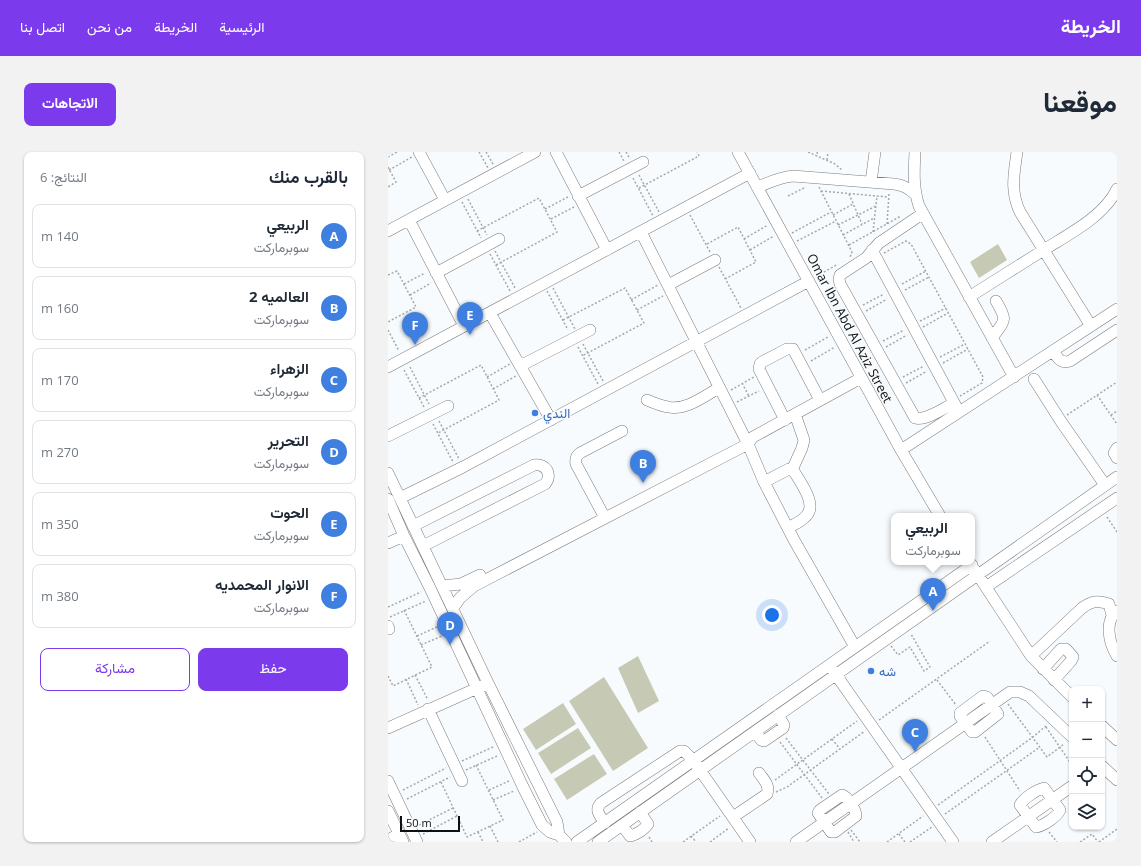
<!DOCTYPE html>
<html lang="ar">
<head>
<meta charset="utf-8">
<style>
  :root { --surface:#fff; --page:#f2f2f3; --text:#1f2937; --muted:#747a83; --line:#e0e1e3; --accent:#7c3aed }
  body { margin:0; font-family:"Open Sans",Vazirmatn,sans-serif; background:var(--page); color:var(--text); direction:rtl }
  .controls { position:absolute; right:12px; bottom:12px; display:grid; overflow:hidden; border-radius:8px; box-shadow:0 1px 3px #0004 }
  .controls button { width:36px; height:36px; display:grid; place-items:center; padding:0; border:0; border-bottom:1px solid var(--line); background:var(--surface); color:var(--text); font:20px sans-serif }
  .scale { position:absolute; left:12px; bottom:10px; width:60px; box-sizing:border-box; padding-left:4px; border:2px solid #0e0f10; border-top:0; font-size:11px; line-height:14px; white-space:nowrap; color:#0e0f10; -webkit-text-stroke:3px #f8fbfd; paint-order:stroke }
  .you { position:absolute; left:384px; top:463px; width:14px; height:14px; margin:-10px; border:3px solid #fff; border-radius:50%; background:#1a73e8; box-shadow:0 0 0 6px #1a73e833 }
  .badge { display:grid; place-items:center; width:26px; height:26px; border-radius:50%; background:var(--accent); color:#fff; font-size:13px; font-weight:700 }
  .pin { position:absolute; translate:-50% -33px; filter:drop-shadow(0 1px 2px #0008) }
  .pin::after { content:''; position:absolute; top:21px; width:14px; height:12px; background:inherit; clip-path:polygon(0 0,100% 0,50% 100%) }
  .popup { position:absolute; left:503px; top:361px; width:84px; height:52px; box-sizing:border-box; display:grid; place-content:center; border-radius:8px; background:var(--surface); filter:drop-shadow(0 1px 3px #0005); font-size:13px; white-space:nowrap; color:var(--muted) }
  .popup b { font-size:15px; color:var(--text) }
  .popup::after { content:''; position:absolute; left:50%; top:100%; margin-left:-8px; border:8px solid transparent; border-top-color:var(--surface) }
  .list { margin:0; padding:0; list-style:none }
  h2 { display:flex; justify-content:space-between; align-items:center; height:52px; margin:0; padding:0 16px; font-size:17px }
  h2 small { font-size:13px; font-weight:400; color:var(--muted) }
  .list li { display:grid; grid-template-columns:26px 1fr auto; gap:12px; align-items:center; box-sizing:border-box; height:64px; margin:0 8px 8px; padding:0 8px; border:1px solid var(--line); border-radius:8px }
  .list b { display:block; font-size:15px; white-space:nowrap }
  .list p { margin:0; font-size:13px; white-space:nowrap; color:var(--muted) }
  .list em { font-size:13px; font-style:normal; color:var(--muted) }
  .actions { display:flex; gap:8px; padding:12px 16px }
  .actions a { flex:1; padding:9px 0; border:1px solid var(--accent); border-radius:8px; text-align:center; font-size:14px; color:var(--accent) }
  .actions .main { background:var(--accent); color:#fff }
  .icon { flex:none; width:22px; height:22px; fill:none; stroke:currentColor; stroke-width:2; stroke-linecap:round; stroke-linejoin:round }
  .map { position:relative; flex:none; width:729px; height:690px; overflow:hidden; direction:ltr; border-radius:8px }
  header { display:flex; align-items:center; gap:24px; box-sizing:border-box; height:56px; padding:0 20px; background:var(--accent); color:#fff }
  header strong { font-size:19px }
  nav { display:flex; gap:22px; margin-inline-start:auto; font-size:14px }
  .intro { display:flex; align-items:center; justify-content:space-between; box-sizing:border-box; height:96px; padding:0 24px }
  h1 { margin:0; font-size:28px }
  .button { padding:10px 18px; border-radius:8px; background:var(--accent); color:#fff; font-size:14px; font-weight:700 }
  main { display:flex; gap:24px; padding:0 24px }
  aside { flex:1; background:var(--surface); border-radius:8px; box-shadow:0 1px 3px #0004 }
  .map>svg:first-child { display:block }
  .green { fill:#c6cab4 }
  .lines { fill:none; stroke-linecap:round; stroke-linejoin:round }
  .minor-casing { stroke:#797b7e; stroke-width:12 }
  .path { stroke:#a5a8a9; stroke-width:1.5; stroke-dasharray:2 2; stroke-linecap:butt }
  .minor { stroke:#fff; stroke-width:11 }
  .shop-dot { fill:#3f7fe0; stroke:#f8fbfd; stroke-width:1.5 }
  .labels { text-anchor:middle; stroke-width:3; stroke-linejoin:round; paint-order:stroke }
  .street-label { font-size:13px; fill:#0e0f10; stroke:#f8fbfd }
  .shop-label { font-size:13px; fill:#366cbe; stroke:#f8fbfd; text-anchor:start }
</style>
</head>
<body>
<header>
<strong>الخريطة</strong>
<nav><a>الرئيسية</a><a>الخريطة</a><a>من نحن</a><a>اتصل بنا</a></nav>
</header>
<div class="intro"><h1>موقعنا</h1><a class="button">الاتجاهات</a></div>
<main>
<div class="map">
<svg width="729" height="690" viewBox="0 0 729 690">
  <rect width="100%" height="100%" fill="#f8fbfd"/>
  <path class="green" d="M610,92L619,108L591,126L582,110Z
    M250,504L271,549L250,561L230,516Z
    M216,525L260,596L225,619L181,549Z
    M175,551L188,572L148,598L135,577Z
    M190,576L203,596L163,622L150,601Z
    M206,602L219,622L179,648L166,627Z"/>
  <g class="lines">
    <defs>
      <path id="minor" d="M31,0L57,48
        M168,0L219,98
        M350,0L513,298L552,364
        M527,0C526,19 525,36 531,54L626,225
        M629,0C626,22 622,39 632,60L703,174
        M483,30L487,0
        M370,35C382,30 392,25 405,24L506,32C515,33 520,36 527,42
        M190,44L255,10
        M534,62L491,91L478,106L452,123L451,127L452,132L527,266C538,269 556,256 566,251
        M21,68L76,174
        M0,79L147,0
        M253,80L360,292L376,330L406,388L467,495
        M484,98L570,258
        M48,121L111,87
        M280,133L327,108
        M581,145C605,130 630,114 654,99C679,83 716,65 729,37
        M102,161L163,268
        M604,186C617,168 620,169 608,149
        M665,199C670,206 672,212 682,209L729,178
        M132,214L202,178
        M0,215L362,21
        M646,227L672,268L717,333
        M259,248C266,251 273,254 280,255C298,259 316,244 331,236
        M397,268L371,217L372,212L374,210L399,197H405L432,248
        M0,284L60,254
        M729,296L726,301L729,306
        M513,298L729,157
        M404,318L414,296L416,288L407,262
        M0,321L100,531L169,670L171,683L178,690
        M376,330L401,317L404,318L407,321C414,333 431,355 416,366C412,370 405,373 400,376
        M12,346L75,315L421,129
        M0,347L16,384L42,436L135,635L154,673L162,680L171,683
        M217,366L188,312C187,307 188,304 192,301L234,279
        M25,374L146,313C158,311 165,323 157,332L35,394
        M0,391L16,384
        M586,417L643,504L684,545
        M54,434L73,432L92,423
        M598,435L729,346
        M65,456L72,446L86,434L360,292L365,285L473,226
        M729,459C716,469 721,491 729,504
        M0,474L1,477
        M643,504L694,456C704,449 710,448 721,452L724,463
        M444,517L565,690
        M655,517L673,497H678L685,505L683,509L666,528
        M595,544L599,545L610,562L587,580H584L572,564V561Z
        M40,557L74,629
        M714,574L729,588
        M0,576L94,534
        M367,580L373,588L376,589L395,576L396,573L390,563
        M714,614L729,628
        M0,629L29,690
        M656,636L672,658C669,665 655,674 648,675L632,653C636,646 648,638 656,636Z
        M454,643C460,645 468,658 468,664L447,680H443L430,661L432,658Z
        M0,659L15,690
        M345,665L379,642C382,633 376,628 371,621
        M217,671C212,664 206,658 213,651L292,599H296L305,608L362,690
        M234,673L242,684C248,683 257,677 260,672L252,660
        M0,688L11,682
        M189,690L584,413
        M210,690L729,325
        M408,690L622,540H632L641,544L684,585
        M604,690L684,634"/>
    </defs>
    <use href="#minor" class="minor-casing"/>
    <path class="path" d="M91,0L100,16
      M98,0L105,12
      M231,0L236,9
      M238,0L242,7
      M420,0L447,12L454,18
      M429,0L430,4
      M0,5L9,0
      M439,8L440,0
      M0,15L8,30L0,35
      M1,18L24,5
      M251,23L271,60
      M245,26L265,64
      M431,35L463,98L464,101L462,105
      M251,36L311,4L309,0
      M433,39L500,45
      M461,42L474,72
      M400,44L418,35
      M80,47L99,83
      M74,50L93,86
      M157,57L180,45
      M302,63L322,100
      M445,63L465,52
      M163,67L186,55
      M499,72L501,42
      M450,73L488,54
      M89,79L151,46L169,80L108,113
      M485,80L489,44
      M404,81L443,60
      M455,83L486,66
      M356,87L380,73
      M409,89L448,69
      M319,92L350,75L368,110L337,127
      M461,93L513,64
      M362,98L386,84
      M107,99L127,136
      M496,101L518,89L523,92L595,225L594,231L572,244
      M102,102L122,139
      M331,115L353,156
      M0,123L9,119L28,155L0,170
      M429,124L450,112
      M16,132L37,121
      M514,132L538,119
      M165,136L187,177
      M517,138L541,125
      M159,139L180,178
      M22,143L43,131
      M243,148L270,133
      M475,153L496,142
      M249,158L275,144
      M478,159L499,147
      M175,168L237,136L256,171L194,204
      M532,169L558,156
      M535,175L560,161
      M0,178L11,199
      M495,189L516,178
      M195,192L215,229
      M190,195L210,232
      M498,195L519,183
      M417,198L440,185
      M552,205L577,192
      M423,209L447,195
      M555,211L580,197
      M22,215L41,252
      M16,218L36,255
      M99,225L122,212
      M515,225L536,214
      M354,231L361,244
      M518,231L539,219
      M105,237L128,224
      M343,238L366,225
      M709,243L729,272
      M31,246L93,213L111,248L50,281
      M349,250L371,239
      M679,263L729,230
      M723,263L729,259
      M51,269L71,307
      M45,272L65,310
      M719,365L729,380
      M0,455L33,440
      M2,465L38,449
      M29,484L51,474
      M33,493L54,484
      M503,494L510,503L522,495L536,519L542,515L523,482
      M27,523L40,548
      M0,524L5,534L44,515L16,458
      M18,527L30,553
      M549,528L568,553
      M620,552L659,605L676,592
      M491,568L602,489
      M658,575L684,613
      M597,585L632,639
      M398,586L441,642
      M444,587L452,597
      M392,590L434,646
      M74,609L105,595
      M78,618L109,604
      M387,628L469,569
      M53,630L79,685L115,668L88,613
      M15,638L58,616
      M101,638L121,629
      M388,640L399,635L477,579
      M19,647L62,625
      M105,648L126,639
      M550,653L645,585L658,574
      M557,662L652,595
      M31,673L65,656
      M102,674L110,690
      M463,678L472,690
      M90,680L95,690
      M460,680L466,690
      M661,680L669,690
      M35,682L69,664
      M511,682L517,690
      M303,684L308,690
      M261,685L264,690
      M131,690L149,680
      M295,690L332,664
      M322,690L341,676
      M499,690L535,664
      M522,690L544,675
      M692,690L704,682L710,690
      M711,690L729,677"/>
    <use href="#minor" class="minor"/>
  </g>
  <g class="shop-dot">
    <circle cx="147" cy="261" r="4"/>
    <circle cx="483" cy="519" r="4"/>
  </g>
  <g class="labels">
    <g class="street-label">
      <text transform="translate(462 176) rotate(62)" y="5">Omar Ibn Abd Al Aziz Street</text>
    </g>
    <g class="shop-label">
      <text x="155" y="266">الندي</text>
      <text x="491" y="524">شه</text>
    </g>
  </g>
</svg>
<div class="controls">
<button>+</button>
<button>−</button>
<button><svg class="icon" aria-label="locate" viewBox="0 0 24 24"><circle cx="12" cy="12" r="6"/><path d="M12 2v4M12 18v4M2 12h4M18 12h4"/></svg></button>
<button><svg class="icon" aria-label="layers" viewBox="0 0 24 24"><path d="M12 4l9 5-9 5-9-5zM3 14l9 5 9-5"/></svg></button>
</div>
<div class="scale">50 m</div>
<div class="you"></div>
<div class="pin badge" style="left:545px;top:459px;background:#3f7fe0">A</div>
<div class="popup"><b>الربيعي</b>سوبرماركت</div>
<div class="pin badge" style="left:255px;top:331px;background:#3f7fe0">B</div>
<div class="pin badge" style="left:527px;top:600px;background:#3f7fe0">C</div>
<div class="pin badge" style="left:62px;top:493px;background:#3f7fe0">D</div>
<div class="pin badge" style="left:82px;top:183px;background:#3f7fe0">E</div>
<div class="pin badge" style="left:27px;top:193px;background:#3f7fe0">F</div>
</div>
<aside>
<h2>بالقرب منك<small>النتائج: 6</small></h2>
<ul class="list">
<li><span class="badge" style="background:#3f7fe0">A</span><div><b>الربيعي</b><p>سوبرماركت</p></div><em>140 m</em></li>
<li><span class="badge" style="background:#3f7fe0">B</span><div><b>العالميه 2</b><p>سوبرماركت</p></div><em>160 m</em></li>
<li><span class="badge" style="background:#3f7fe0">C</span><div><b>الزهراء</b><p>سوبرماركت</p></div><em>170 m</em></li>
<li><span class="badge" style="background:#3f7fe0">D</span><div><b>التحرير</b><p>سوبرماركت</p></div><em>270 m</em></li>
<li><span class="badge" style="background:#3f7fe0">E</span><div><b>الحوت</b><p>سوبرماركت</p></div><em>350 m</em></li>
<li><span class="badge" style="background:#3f7fe0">F</span><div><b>الانوار المحمديه</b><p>سوبرماركت</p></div><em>380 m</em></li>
</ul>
<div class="actions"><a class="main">حفظ</a><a>مشاركة</a></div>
</aside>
</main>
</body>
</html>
